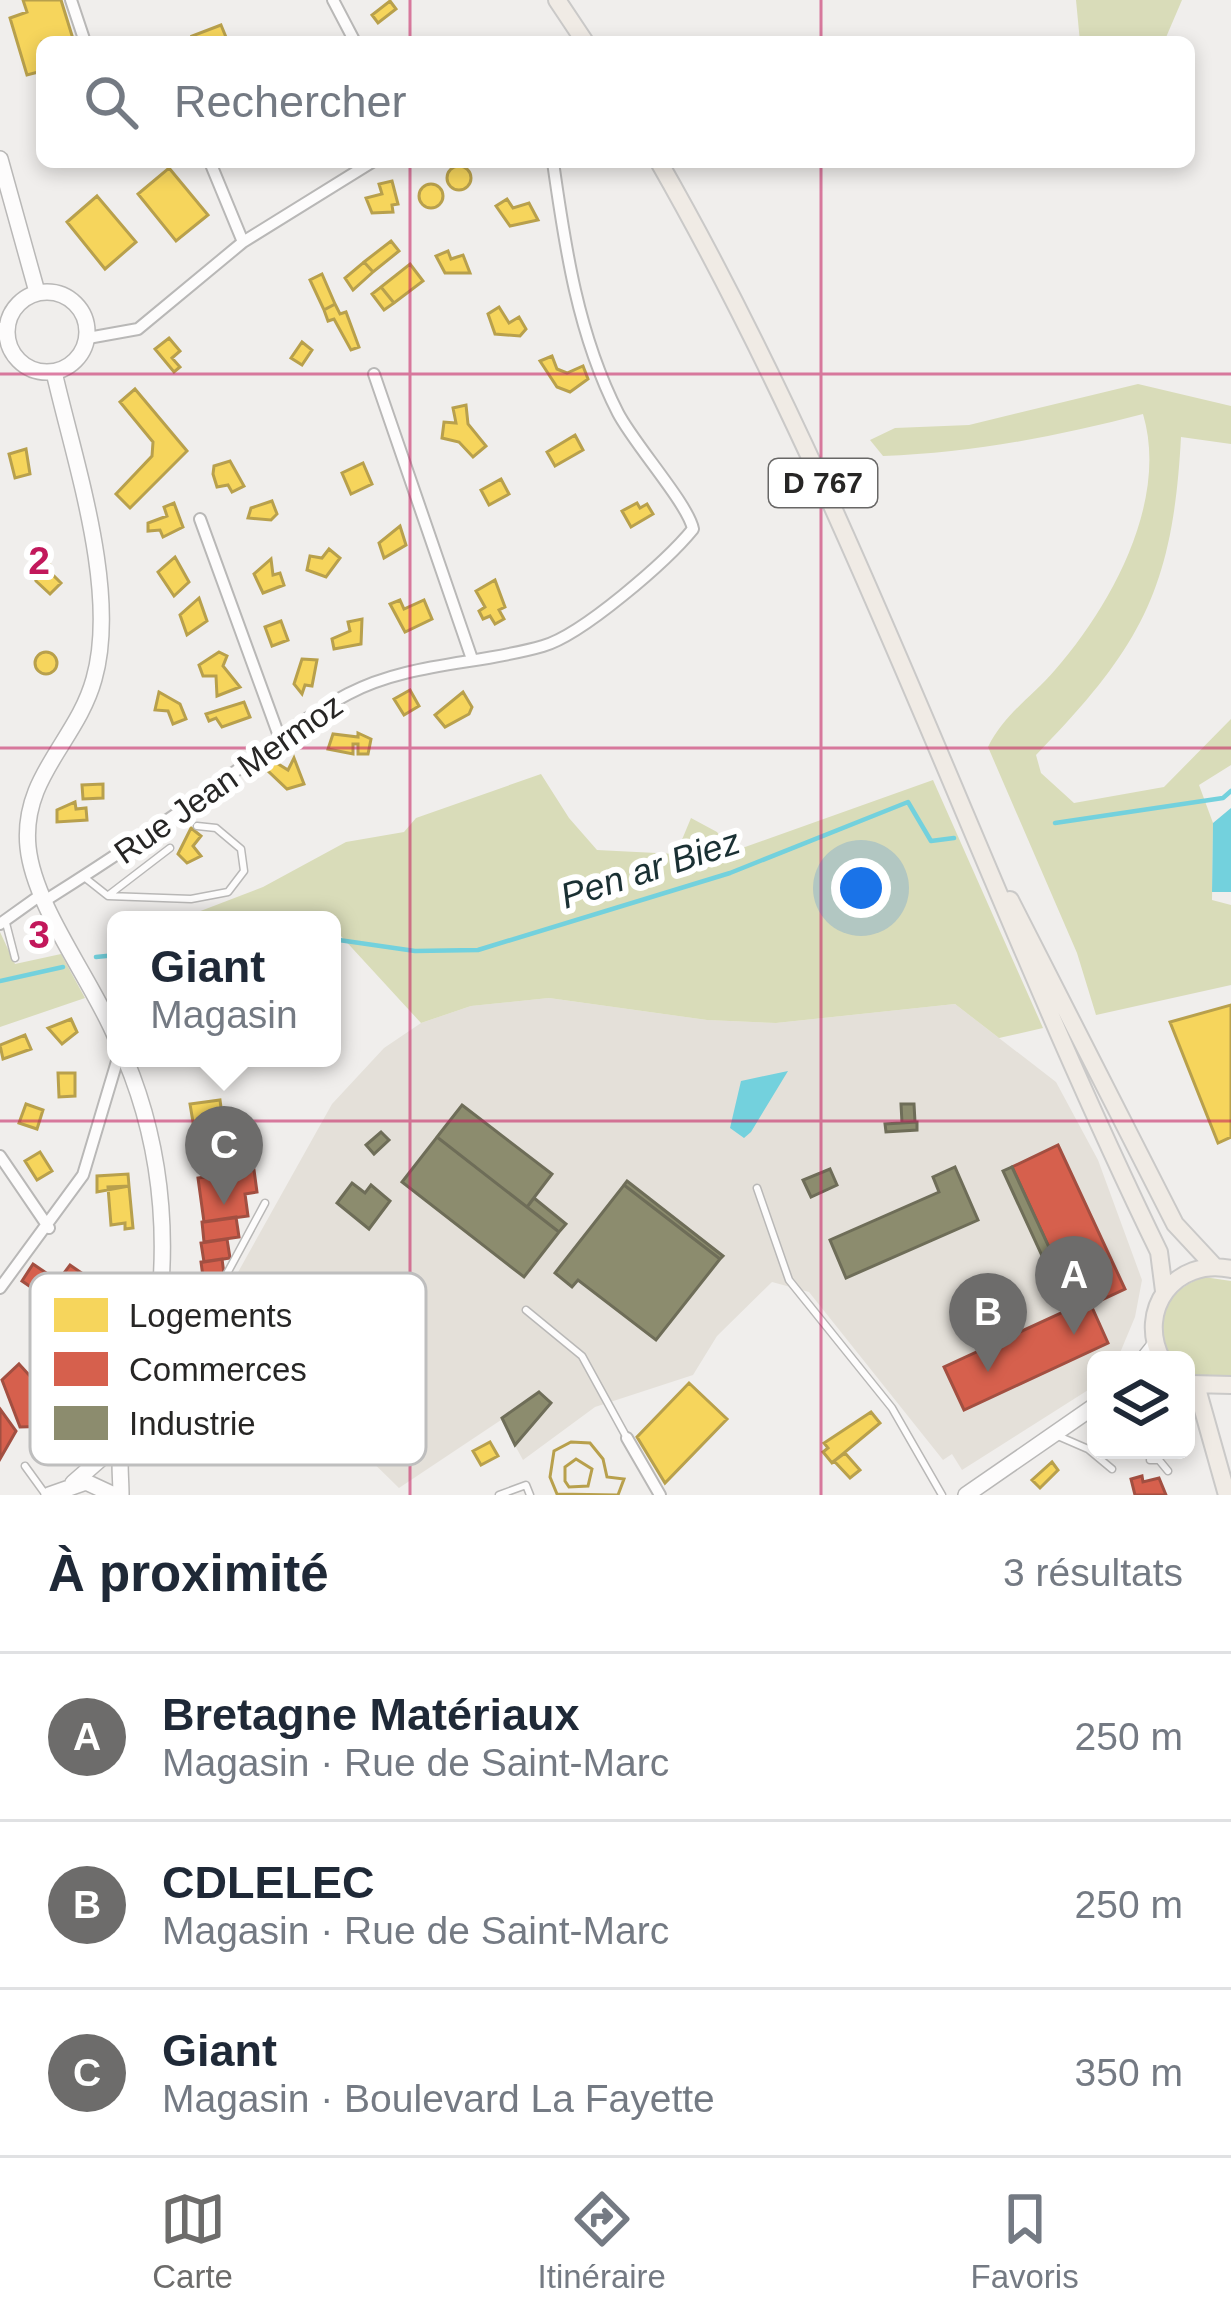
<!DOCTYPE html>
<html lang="fr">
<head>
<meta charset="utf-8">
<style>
  :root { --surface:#fff; --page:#f6f6f7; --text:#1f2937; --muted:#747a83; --line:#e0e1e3; --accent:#6d6c6b }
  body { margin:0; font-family:Helvetica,sans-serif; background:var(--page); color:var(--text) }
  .controls { position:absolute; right:36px; bottom:36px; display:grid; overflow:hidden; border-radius:18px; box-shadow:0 6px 18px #0003 }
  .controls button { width:108px; height:108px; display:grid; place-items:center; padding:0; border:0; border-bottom:3px solid var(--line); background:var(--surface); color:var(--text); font:60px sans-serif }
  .you { position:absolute; left:861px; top:888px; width:42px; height:42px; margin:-30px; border:9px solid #fff; border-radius:50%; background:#1a73e8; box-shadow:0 0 0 18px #1a73e833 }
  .badge { display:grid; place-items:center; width:78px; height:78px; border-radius:50%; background:var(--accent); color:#fff; font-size:39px; font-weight:700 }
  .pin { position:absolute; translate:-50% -99px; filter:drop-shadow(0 3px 6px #0008) }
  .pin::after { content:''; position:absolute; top:63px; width:42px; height:36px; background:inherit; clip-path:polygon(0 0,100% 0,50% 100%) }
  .popup { position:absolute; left:107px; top:911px; width:234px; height:156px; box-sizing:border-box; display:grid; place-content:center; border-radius:18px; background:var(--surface); filter:drop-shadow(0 3px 9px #0005); font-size:39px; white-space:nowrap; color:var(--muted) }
  .popup b { font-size:45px; color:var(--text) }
  .popup::after { content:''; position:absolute; left:50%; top:100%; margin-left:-24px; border:24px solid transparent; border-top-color:var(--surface) }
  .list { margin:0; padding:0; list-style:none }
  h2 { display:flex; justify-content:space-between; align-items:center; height:156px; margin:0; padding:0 48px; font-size:51px }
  h2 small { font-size:39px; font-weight:400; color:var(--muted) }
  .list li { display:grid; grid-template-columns:78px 1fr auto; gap:36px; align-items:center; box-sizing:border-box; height:168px; padding:0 48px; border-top:3px solid var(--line) }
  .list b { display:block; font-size:45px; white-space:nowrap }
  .list p { margin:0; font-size:39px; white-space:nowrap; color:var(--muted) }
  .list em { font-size:39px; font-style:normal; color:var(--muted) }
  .icon { flex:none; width:66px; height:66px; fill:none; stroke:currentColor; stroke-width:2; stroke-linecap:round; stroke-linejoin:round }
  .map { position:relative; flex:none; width:1231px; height:1495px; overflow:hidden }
  .search { position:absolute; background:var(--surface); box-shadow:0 6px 18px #0003; left:36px; right:36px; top:36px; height:132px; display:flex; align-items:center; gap:30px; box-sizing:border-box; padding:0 42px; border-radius:18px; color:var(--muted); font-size:45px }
  .sheet { height:660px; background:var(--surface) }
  nav { display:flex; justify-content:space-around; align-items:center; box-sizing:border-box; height:168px; border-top:3px solid var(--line); background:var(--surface); font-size:33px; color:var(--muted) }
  nav a { display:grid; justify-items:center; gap:6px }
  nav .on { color:var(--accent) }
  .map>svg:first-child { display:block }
  .built { fill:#e4e0d9 }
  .green { fill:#d9dcb9 }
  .water { fill:#73d1dd }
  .homes { fill:#f6d55c; stroke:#b8a04c; stroke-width:3; fill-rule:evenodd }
  .shops { fill:#d6604d; stroke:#a24f41; stroke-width:3 }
  .industry { fill:#8c8c6e; stroke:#6e6d58; stroke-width:3 }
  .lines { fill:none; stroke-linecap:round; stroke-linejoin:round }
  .stream { stroke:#73d1dd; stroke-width:4.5 }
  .lane-casing { stroke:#b9b8b7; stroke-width:9 }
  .street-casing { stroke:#b9b8b7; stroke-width:14 }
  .secondary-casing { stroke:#b9b8b7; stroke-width:18 }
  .primary-casing { stroke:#cac9c8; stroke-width:20 }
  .lane { stroke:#fdfcfc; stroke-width:6 }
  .street { stroke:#fdfcfc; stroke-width:10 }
  .secondary { stroke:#fdfcfc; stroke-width:15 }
  .primary { stroke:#f0ebe5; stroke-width:16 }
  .grid { fill:none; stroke:#c2185b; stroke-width:3; stroke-opacity:0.55 }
  .labels { text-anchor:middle; stroke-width:12; stroke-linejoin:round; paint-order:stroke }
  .shield { fill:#fff; stroke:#686766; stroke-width:3 }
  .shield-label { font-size:30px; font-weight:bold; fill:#272625 }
  .street-label { font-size:33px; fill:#272625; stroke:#fff }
  .water-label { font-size:36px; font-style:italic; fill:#1a3033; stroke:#fff }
  .key { fill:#fff; stroke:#bebebe; stroke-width:3 }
  .key-label { font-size:33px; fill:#272625 }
  .grid-label { font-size:39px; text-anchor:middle; font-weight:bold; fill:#c2185b; stroke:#fff; stroke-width:12; stroke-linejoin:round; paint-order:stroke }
</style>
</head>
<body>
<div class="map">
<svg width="1231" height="1495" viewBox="0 0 1231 1495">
  <rect width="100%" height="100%" fill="#f0eeec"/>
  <path class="built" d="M549,998L707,1020L776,1023L955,1004L1056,1082L1098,1160L1142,1280L1135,1317L1117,1360H1096V1385L962,1470L952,1454L943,1460L809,1292L772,1282L717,1336L693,1375L595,1407L523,1460L501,1420L399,1488L212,1305L232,1283L332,1104L384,1048L421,1023L471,1006Z"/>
  <path class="green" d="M1076,0H1182L1164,42H1080Z
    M1138,384L1231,406V444L1181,437C1173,589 1141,647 1036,755L1041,773L1074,803L1164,787L1231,719V765L1199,785L1213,823L1212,900L1231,905V985L1096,1015L1077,953L988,747C1005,713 1031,698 1055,670C1111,606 1169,501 1143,414C1058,436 973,453 883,456L870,440L895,428L969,425Z
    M541,774L569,818L597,850L676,854L691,818L717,832L731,852L933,780L1043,1028L999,1038L955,1004L776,1023L707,1020L549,998L471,1006L421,1023L341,936H332V920H177L263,887L346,842L404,832L416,818Z
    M0,932L15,964L61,954L85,998L0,1027Z
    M1204,1277L1231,1281V1376L1215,1380L1186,1372V1360H1172C1150,1324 1165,1290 1204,1277Z"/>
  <path class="water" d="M1231,808V892H1212L1213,823Z
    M788,1071L751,1132L744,1138L730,1128L741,1081Z"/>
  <path class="homes" d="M23,0H61L74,42H42V71L27,75L10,18L27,12Z
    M390,1L396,9L378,23L372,15Z
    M221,25L228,42H195L192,36Z
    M447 178a12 12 0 1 1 24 0a12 12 0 1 1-24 0Z
    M169,168L208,215L176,241L138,194Z
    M392,181L398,204L392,205L393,212L372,213L366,198L382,194L379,184Z
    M419 196a12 12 0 1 1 24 0a12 12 0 1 1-24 0Z
    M97,196L136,242L105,269L67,222Z
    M507,199L513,208L529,203L538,220L510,226L496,206Z
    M391,241L399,251L373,272L364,262Z
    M448,251L451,259L463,255L470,273H445L436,256Z
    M364,262L373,272L353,290L345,278Z
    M410,264L423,281L394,303L381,287Z
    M322,274L335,304L324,310L310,280Z
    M381,287L394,303L384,310L372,294Z
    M335,304L340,314L346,312L359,347L351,350L334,319L328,321L324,310Z
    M499,307L509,323L519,317L526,329L520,336L495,334L488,314Z
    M169,338L180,351L172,358L180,367L174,372L155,349Z
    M302,342L312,350L302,365L291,358Z
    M552,356L557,369L567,373L583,366L588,379L570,392L557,387L540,361Z
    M135,389L187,451L130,508L116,494L152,456L153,442L120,402Z
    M466,405L468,424L486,446L473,457L459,442L442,438L444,422L456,423L453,408Z
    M575,435L583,450L555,466L547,452Z
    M26,449L30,474L15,478L9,454Z
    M230,461L244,486L232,492L228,485L217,487L213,474L214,466Z
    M363,463L372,484L351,494L342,473Z
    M501,479L509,494L489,505L481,490Z
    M272,501L277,514L271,520L248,518L251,508Z
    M174,503L183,527L163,537L160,530L148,531V523L167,516L164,507Z
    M637,503L640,508L647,504L653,514L631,527L622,511Z
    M400,526L406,545L384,558L379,543Z
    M329,549L340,558L326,577L307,570L310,556L322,558Z
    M49,552L50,572L61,583L50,594L36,581L31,563L33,556Z
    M175,557L189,582L174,596L158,572Z
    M271,559L273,575L280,573L284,585L263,593L254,574Z
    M495,580L505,607L499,610L504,619L495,624L490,616L483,619L479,611L485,607L476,591Z
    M199,598L207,621L187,635L180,615Z
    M400,600L404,609L424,600L432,619L405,632L390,604Z
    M362,619L361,644L334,649L332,639L350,631L348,622Z
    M281,621L288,640L272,646L265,627Z
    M219,652L227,656L223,666L240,687L217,696L216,676H203L199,665Z
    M35 663a11 11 0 1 1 22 0a11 11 0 1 1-22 0Z
    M302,659L317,660L312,686L305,685L302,694L294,684Z
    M410,690L419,706L404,715L394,699Z
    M159,692L180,704L186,719L173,724L168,711L155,710Z
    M463,692L472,707L469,714L445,727L435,715Z
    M244,702L250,717L222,727L216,718L209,721L206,714Z
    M358,733L371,739L368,754H358V744H353V754L328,749L333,734L358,737Z
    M294,758L304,784L287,789L266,769L275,762L288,770Z
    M103,784V798L83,799L82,785Z
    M75,802L76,809L86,808L87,820L57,822V810Z
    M191,828L201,836L193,846L201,856L187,863L178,854Z
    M1231,1005V1137L1218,1143L1170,1022Z
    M71,1019L77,1032L62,1044L48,1028Z
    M25,1035L31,1049L3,1059L0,1045Z
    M58,1073H75V1096L59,1097Z
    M220,1100L224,1130L195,1134L190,1104Z
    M26,1104L43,1110L37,1129L19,1123Z
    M40,1152L52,1171L37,1180L25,1161Z
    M128,1174L129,1186L97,1192V1176Z
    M129,1186L133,1228L125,1229V1223L111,1225L108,1187Z
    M689,1383L727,1419L665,1483L637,1437Z
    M871,1412L880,1423L832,1463L823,1452L828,1448L824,1443Z
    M490,1442L498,1456L481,1465L473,1451Z
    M571,1442L590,1443L603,1459L607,1477L624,1479L618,1495L557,1494L550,1477L554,1451ZM576,1459L592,1469L588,1486L569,1487L565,1481V1467Z
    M571,1442L590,1443L603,1459L607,1477L624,1479L618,1495L557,1494L550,1477L554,1451ZM576,1459L592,1469L588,1486L569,1487L565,1481V1467Z
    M845,1453L860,1470L850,1478L834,1461Z
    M1052,1462L1058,1470L1040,1488L1032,1480Z"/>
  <path class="shops" d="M231,1129L235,1156L198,1160L195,1134Z
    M1058,1145L1125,1289L1091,1305L1108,1343L964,1410L944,1367L1076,1306L1012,1167Z
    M254,1170L257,1192L245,1194L248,1216L204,1222L198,1178Z
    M236,1217L239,1237L204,1242L202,1222Z
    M227,1239L230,1258L204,1262L201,1243Z
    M222,1259L224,1274L203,1277L201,1262Z
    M33,1264L58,1281L70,1265L112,1294L113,1303L94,1330L22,1281Z
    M59,1314L104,1345L86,1369L42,1338Z
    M19,1364L41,1388L56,1426L20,1427L2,1380Z
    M67,1377L83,1414L56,1426L41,1388Z
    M0,1409L16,1431L0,1459Z
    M1142,1476L1143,1482L1159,1478L1166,1495H1135L1131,1479Z"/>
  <path class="industry" d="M901,1104H914L915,1122L902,1123Z
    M462,1105L552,1174L527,1207L437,1137Z
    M917,1122V1130L886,1132L885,1124Z
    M381,1132L389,1140L374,1154L366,1145Z
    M437,1137L559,1232L524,1277L402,1182Z
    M955,1167L978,1220L846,1278L830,1240L939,1192L933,1177Z
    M1012,1167L1076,1306L1067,1310L1003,1171Z
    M830,1169L837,1185L811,1197L803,1180Z
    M627,1181L723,1256L720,1259L624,1185Z
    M352,1183L365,1193L371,1185L390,1201L369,1229L337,1203Z
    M624,1185L720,1259L656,1340L578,1280L572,1287L555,1273Z
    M534,1198L566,1224L559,1232L527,1207Z
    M539,1392L551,1403L515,1445L502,1418Z"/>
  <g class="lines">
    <path class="stream" d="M1055,823L1223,798L1231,791
      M332,939L415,951L478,950L730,873L908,802L931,841L954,838
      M96,957L116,955
      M0,981L63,967"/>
    <defs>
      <path id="lane" d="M84,877L108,896L191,899L228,892L244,871L241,849L216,828L197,826
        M110,894L170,848
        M6,923L15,958
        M757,1188L789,1280L892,1408L942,1495
        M162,1297L224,1279L265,1203
        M526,1310L582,1356L627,1438
        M1058,1436L1088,1449L1112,1469
        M1150,1460H1159L1168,1471
        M25,1466L46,1495
        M499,1495L526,1485L530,1495"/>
      <path id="street" d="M71,0L85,42
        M333,0L355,42
        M210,162L243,242
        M0,328L7,329
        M88,338L138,329L243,242L372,162
        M374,374L472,659
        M200,519L279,736
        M46,900C108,861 168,821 228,777C267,748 304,717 348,694C409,662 478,665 543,646C582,635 667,561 693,529C688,504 634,444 618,413C578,335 565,247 553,162
        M0,924L42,894
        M0,1156L49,1228
        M0,1288L83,1175L118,1058
        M627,1438L660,1495"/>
      <path id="secondary" d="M0,159L37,292
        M7 332a40 40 0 1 1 80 0a40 40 0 1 1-80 0Z
        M54,372C74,460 119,591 94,679C77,741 21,777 28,847C34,907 92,980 116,1038
        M1143,1360L1155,1345
        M73,1483L121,1441
        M49,1495L86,1482L114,1495
        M121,1495C121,1477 118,1456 122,1439C128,1412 144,1387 150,1360C172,1258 165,1153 125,1058
        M966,1495L1096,1405"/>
      <path id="primary" d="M557,0L585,42
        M659,162C858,510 984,892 1159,1252L1164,1291
        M1010,900L1175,1224L1215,1267
        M1162,1360C1136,1310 1175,1257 1231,1269
        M1192,1384L1231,1385
        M1196,1385L1227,1495"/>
    </defs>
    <use href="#lane" class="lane-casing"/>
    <use href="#street" class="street-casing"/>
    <use href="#secondary" class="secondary-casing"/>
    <use href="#primary" class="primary-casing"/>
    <use href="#lane" class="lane"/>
    <use href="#street" class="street"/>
    <use href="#secondary" class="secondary"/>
    <use href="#primary" class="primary"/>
  </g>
  <path class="grid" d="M410,0V42M821,0V42M410,162V1495M821,162V1495M0,374H1231M0,748H1231M0,1121H1231"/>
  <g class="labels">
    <rect class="shield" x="769" y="459" width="108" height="48" rx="9"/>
    <g class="shield-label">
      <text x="823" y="493">D 767</text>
    </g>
    <g class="street-label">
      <text transform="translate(228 778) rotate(-35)" y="12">Rue Jean Mermoz</text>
    </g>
    <g class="water-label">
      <text transform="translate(650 868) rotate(-18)" y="13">Pen ar Biez</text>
    </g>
  </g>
  <rect x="30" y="1273" width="396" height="192" rx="18" class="key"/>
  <rect x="54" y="1298" width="54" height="34" fill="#f6d55c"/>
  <rect x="54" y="1352" width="54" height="34" fill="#d6604d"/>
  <rect x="54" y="1406" width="54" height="34" fill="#8c8c6e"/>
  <g class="key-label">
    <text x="129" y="1327">Logements</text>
    <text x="129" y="1381">Commerces</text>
    <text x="129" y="1435">Industrie</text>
  </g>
  <g class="grid-label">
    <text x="39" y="574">2</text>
    <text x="39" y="948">3</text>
  </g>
</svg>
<div class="controls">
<button><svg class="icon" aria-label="layers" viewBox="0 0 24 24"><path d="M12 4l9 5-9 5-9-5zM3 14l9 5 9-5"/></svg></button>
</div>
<div class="you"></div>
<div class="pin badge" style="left:1074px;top:1335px">A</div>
<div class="pin badge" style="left:988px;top:1372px">B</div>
<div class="pin badge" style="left:224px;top:1205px">C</div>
<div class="popup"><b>Giant</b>Magasin</div>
<div class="search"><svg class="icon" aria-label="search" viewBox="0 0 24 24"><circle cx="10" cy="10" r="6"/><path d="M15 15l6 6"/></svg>Rechercher</div>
</div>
<section class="sheet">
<h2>À proximité<small>3 résultats</small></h2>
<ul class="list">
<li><span class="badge">A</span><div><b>Bretagne Matériaux</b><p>Magasin · Rue de Saint-Marc</p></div><em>250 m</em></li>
<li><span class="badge">B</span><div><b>CDLELEC</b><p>Magasin · Rue de Saint-Marc</p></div><em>250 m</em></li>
<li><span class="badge">C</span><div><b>Giant</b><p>Magasin · Boulevard La Fayette</p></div><em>350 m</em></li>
</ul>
</section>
<nav>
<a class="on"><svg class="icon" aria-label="map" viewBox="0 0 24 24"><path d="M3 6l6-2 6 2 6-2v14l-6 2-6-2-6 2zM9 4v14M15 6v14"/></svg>Carte</a>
<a><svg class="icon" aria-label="directions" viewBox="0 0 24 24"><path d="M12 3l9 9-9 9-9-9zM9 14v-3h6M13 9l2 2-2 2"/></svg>Itinéraire</a>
<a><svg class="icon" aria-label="saved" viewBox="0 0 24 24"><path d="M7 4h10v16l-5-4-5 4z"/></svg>Favoris</a>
</nav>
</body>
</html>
